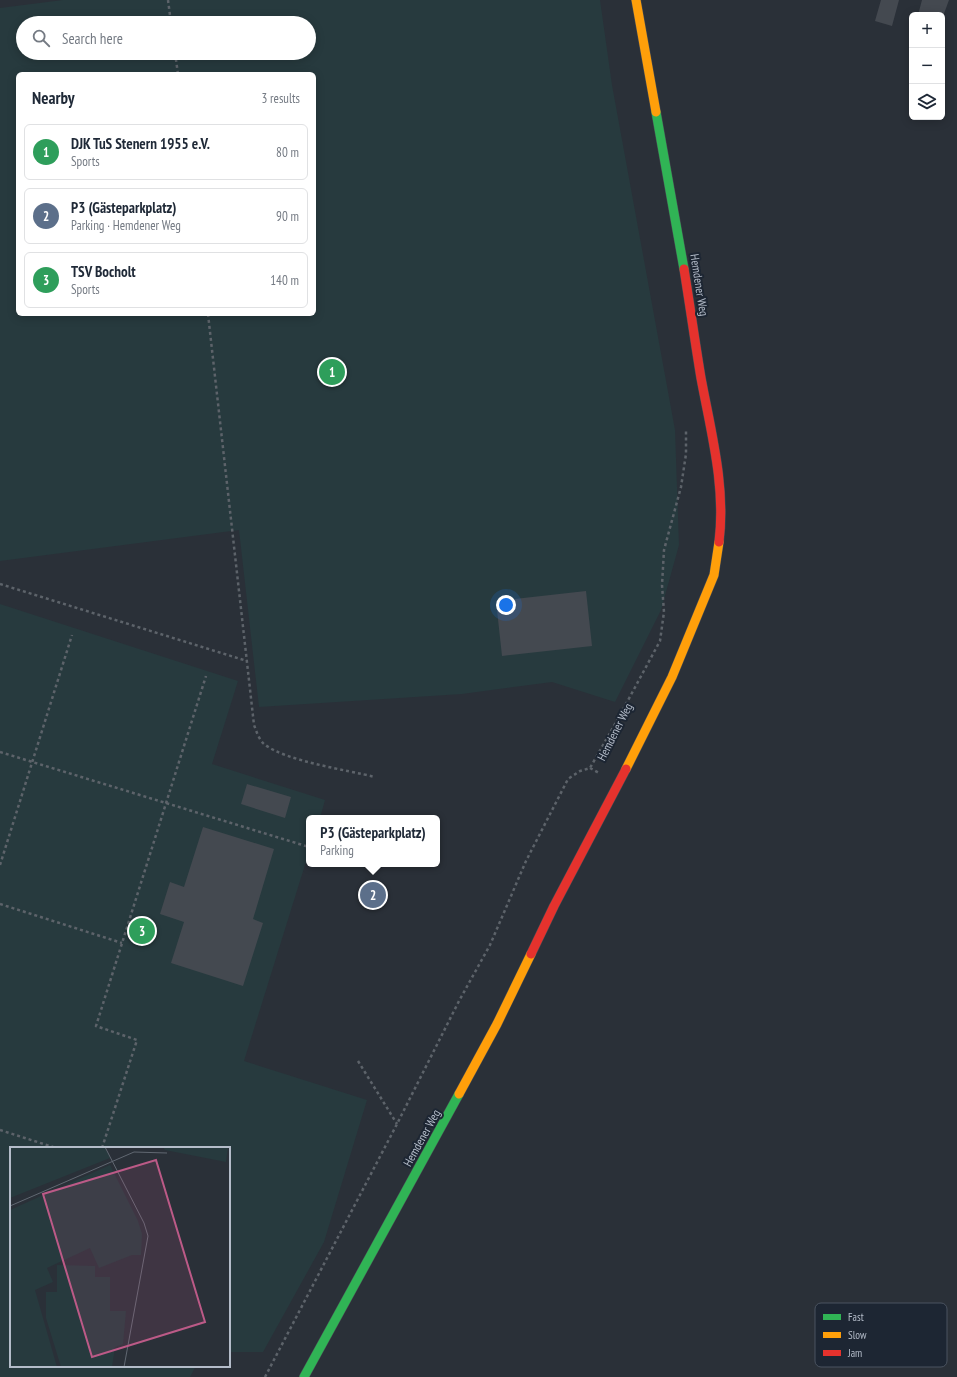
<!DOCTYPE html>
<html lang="en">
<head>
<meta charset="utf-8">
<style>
  :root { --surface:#fff; --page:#f2f2f3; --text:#1f2937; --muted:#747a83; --line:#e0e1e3; --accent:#1a73e8 }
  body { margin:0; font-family:"PT Sans Narrow",sans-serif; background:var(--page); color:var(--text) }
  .controls { position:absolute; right:12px; top:12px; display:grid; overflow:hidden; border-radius:6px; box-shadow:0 2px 10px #0003 }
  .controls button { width:36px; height:36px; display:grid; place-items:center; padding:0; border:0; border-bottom:1px solid var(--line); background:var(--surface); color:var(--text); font:20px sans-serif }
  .you { position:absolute; left:506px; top:605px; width:14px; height:14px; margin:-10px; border:3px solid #fff; border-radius:50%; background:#1a73e8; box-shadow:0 0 0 6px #1a73e833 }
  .badge { display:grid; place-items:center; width:26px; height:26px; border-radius:50%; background:var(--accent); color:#fff; font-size:13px; font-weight:700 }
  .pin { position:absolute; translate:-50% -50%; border:2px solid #fff; box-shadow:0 1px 4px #0006 }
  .popup { position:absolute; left:306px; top:815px; width:134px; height:52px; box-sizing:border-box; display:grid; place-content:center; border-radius:6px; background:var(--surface); filter:drop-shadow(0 1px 3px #0005); font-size:13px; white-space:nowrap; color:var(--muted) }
  .popup b { font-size:15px; color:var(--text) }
  .popup::after { content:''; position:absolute; left:50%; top:100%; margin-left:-8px; border:8px solid transparent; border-top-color:var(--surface) }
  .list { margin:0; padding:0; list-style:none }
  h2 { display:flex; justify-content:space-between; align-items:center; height:52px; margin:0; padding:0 16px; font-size:17px }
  h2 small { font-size:13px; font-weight:400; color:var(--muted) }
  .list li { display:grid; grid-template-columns:26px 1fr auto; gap:12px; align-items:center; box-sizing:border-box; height:56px; margin:0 8px 8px; padding:0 8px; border:1px solid var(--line); border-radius:6px }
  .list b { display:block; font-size:15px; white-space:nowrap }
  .list p { margin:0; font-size:13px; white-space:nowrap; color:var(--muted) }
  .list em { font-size:13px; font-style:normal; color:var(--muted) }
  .icon { flex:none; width:22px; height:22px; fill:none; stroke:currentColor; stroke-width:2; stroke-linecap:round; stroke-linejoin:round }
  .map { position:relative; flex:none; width:957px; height:1377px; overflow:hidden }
  .search { position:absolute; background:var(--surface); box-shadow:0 2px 10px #0003; left:16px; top:16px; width:300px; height:44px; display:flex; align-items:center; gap:10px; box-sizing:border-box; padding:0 14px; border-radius:22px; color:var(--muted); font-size:15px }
  .panel { position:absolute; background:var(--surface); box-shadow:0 2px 10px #0003; left:16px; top:72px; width:300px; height:244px; border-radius:6px }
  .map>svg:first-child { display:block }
  .green { fill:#273a3e; fill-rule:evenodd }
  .building { fill:#444950 }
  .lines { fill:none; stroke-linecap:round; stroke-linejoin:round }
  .fast-casing { stroke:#484c53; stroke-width:10 }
  .slow-casing { stroke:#484c53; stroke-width:10 }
  .jam-casing { stroke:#484c53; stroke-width:10 }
  .path { stroke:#5d636a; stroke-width:2.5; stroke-dasharray:3 3; stroke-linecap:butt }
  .fast { stroke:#30b455; stroke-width:9 }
  .slow { stroke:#ff9f0a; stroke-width:9 }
  .jam { stroke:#e5322d; stroke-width:9 }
  .labels { text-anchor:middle; stroke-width:4; stroke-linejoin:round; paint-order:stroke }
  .street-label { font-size:12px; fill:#b4bcc9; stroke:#1d2633 }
  .inset-road { fill:none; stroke:#616872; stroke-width:1 }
  .view { fill:#bc5a87; fill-opacity:0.15; stroke:#bc5a87; stroke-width:2 }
  .inset-edge { fill:none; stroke:#b4bcc9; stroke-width:2 }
  .key { fill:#1d2633; stroke:#4a5360; stroke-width:1 }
  .key-label { font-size:11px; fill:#b4bcc9 }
</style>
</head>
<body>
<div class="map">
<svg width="957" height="1377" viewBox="0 0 957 1377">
  <rect width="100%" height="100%" fill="#2a3038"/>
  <path class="green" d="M63,0H600L612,85L675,430L679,545L661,610L615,702L552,682L462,694L259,707L239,530L0,561V8ZM23,23H309V53H23ZM18,74H314V314H18Z
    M0,604L238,681L212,764L325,800L320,818H309V852L244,1061L367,1100L324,1242L263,1352H229V1148H11V1366H196L190,1377H0Z"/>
  <path class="building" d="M881,0H899L892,26L875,21Z
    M922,0H949L942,19V15H918Z
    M586,591L592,646L502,656L496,601Z
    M247,784L291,797L285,818L241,804Z
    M203,827L274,849L253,919L263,923L243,986L171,963L184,922L160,914L170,882L184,887Z"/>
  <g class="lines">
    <defs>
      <path id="fast" d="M656,112L684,269
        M304,1377L459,1094"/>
      <path id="slow" d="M636,0L656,112
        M626,769L672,677L714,575L719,542
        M459,1094L497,1024L531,954"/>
      <path id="jam" d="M684,269C690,306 695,342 701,378C711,432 726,487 719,542
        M531,954L554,906L626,769"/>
    </defs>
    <use href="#fast" class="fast-casing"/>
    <use href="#slow" class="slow-casing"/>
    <use href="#jam" class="jam-casing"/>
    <path class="path" d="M168,0L171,23
      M175,53L178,74
      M208,314L254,725C256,730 259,740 264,744C285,761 347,770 375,777
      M0,584L247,661
      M0,752L309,847
      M590,768L599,773
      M0,865L72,635
      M0,904L122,943
      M358,1061L397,1124
      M0,1130L56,1148
      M102,1148L137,1040L96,1026L206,676
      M265,1377L397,1124L459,1001L490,945L526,861L568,779L580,771L590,768L619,717L660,641L664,612L662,585L664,550L681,487L686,454V431"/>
    <use href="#fast" class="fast"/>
    <use href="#slow" class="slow"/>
    <use href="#jam" class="jam"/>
  </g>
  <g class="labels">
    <g class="street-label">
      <text transform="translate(699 285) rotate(81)" y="4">Hemdener Weg</text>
      <text transform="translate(615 732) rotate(-63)" y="4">Hemdener Weg</text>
      <text transform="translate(422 1138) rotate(-61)" y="4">Hemdener Weg</text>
    </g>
  </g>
  <g transform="translate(10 1147)">
    <rect width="220" height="220" fill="#2a3038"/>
    <path d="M0,0H95L100,11L0,51ZM153,0H218L216,15L155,3ZM100,18L128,74L132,87L131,108H122L89,121L80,101L37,121L43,135L25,143L47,220H0V63ZM47,118L85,119V130H100V164H116L113,197L105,200L102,220H51L36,171V145H47Z" fill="#273a3e"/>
    <path class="inset-road" d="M95,0L134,76L138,89L114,220M0,59L124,5L157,6"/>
    <path class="view" d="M146,13L195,175L82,210L33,47Z"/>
    <rect width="220" height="220" class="inset-edge"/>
  </g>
  <rect x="815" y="1303" width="132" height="64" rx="6" class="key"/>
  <rect x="823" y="1314" width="18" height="6" fill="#30b455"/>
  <rect x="823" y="1332" width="18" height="6" fill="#ff9f0a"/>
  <rect x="823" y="1350" width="18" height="6" fill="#e5322d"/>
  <g class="key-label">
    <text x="848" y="1321">Fast</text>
    <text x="848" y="1339">Slow</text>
    <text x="848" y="1357">Jam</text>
  </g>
</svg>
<div class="controls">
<button>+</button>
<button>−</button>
<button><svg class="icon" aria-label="layers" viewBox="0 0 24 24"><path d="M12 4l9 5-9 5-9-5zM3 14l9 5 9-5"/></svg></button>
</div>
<div class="you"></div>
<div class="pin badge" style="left:332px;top:372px;background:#2e9e5b">1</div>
<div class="pin badge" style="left:373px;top:895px;background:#5c6f8a">2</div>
<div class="popup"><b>P3 (Gästeparkplatz)</b>Parking</div>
<div class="pin badge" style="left:142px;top:931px;background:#2e9e5b">3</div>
<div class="search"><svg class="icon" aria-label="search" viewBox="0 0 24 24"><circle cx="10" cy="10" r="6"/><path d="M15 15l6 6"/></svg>Search here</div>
<section class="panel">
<h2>Nearby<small>3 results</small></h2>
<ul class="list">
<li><span class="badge" style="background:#2e9e5b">1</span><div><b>DJK TuS Stenern 1955 e.V.</b><p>Sports</p></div><em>80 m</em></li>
<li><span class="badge" style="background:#5c6f8a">2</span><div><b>P3 (Gästeparkplatz)</b><p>Parking · Hemdener Weg</p></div><em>90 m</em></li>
<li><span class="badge" style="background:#2e9e5b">3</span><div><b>TSV Bocholt</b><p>Sports</p></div><em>140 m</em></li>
</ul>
</section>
</div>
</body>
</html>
